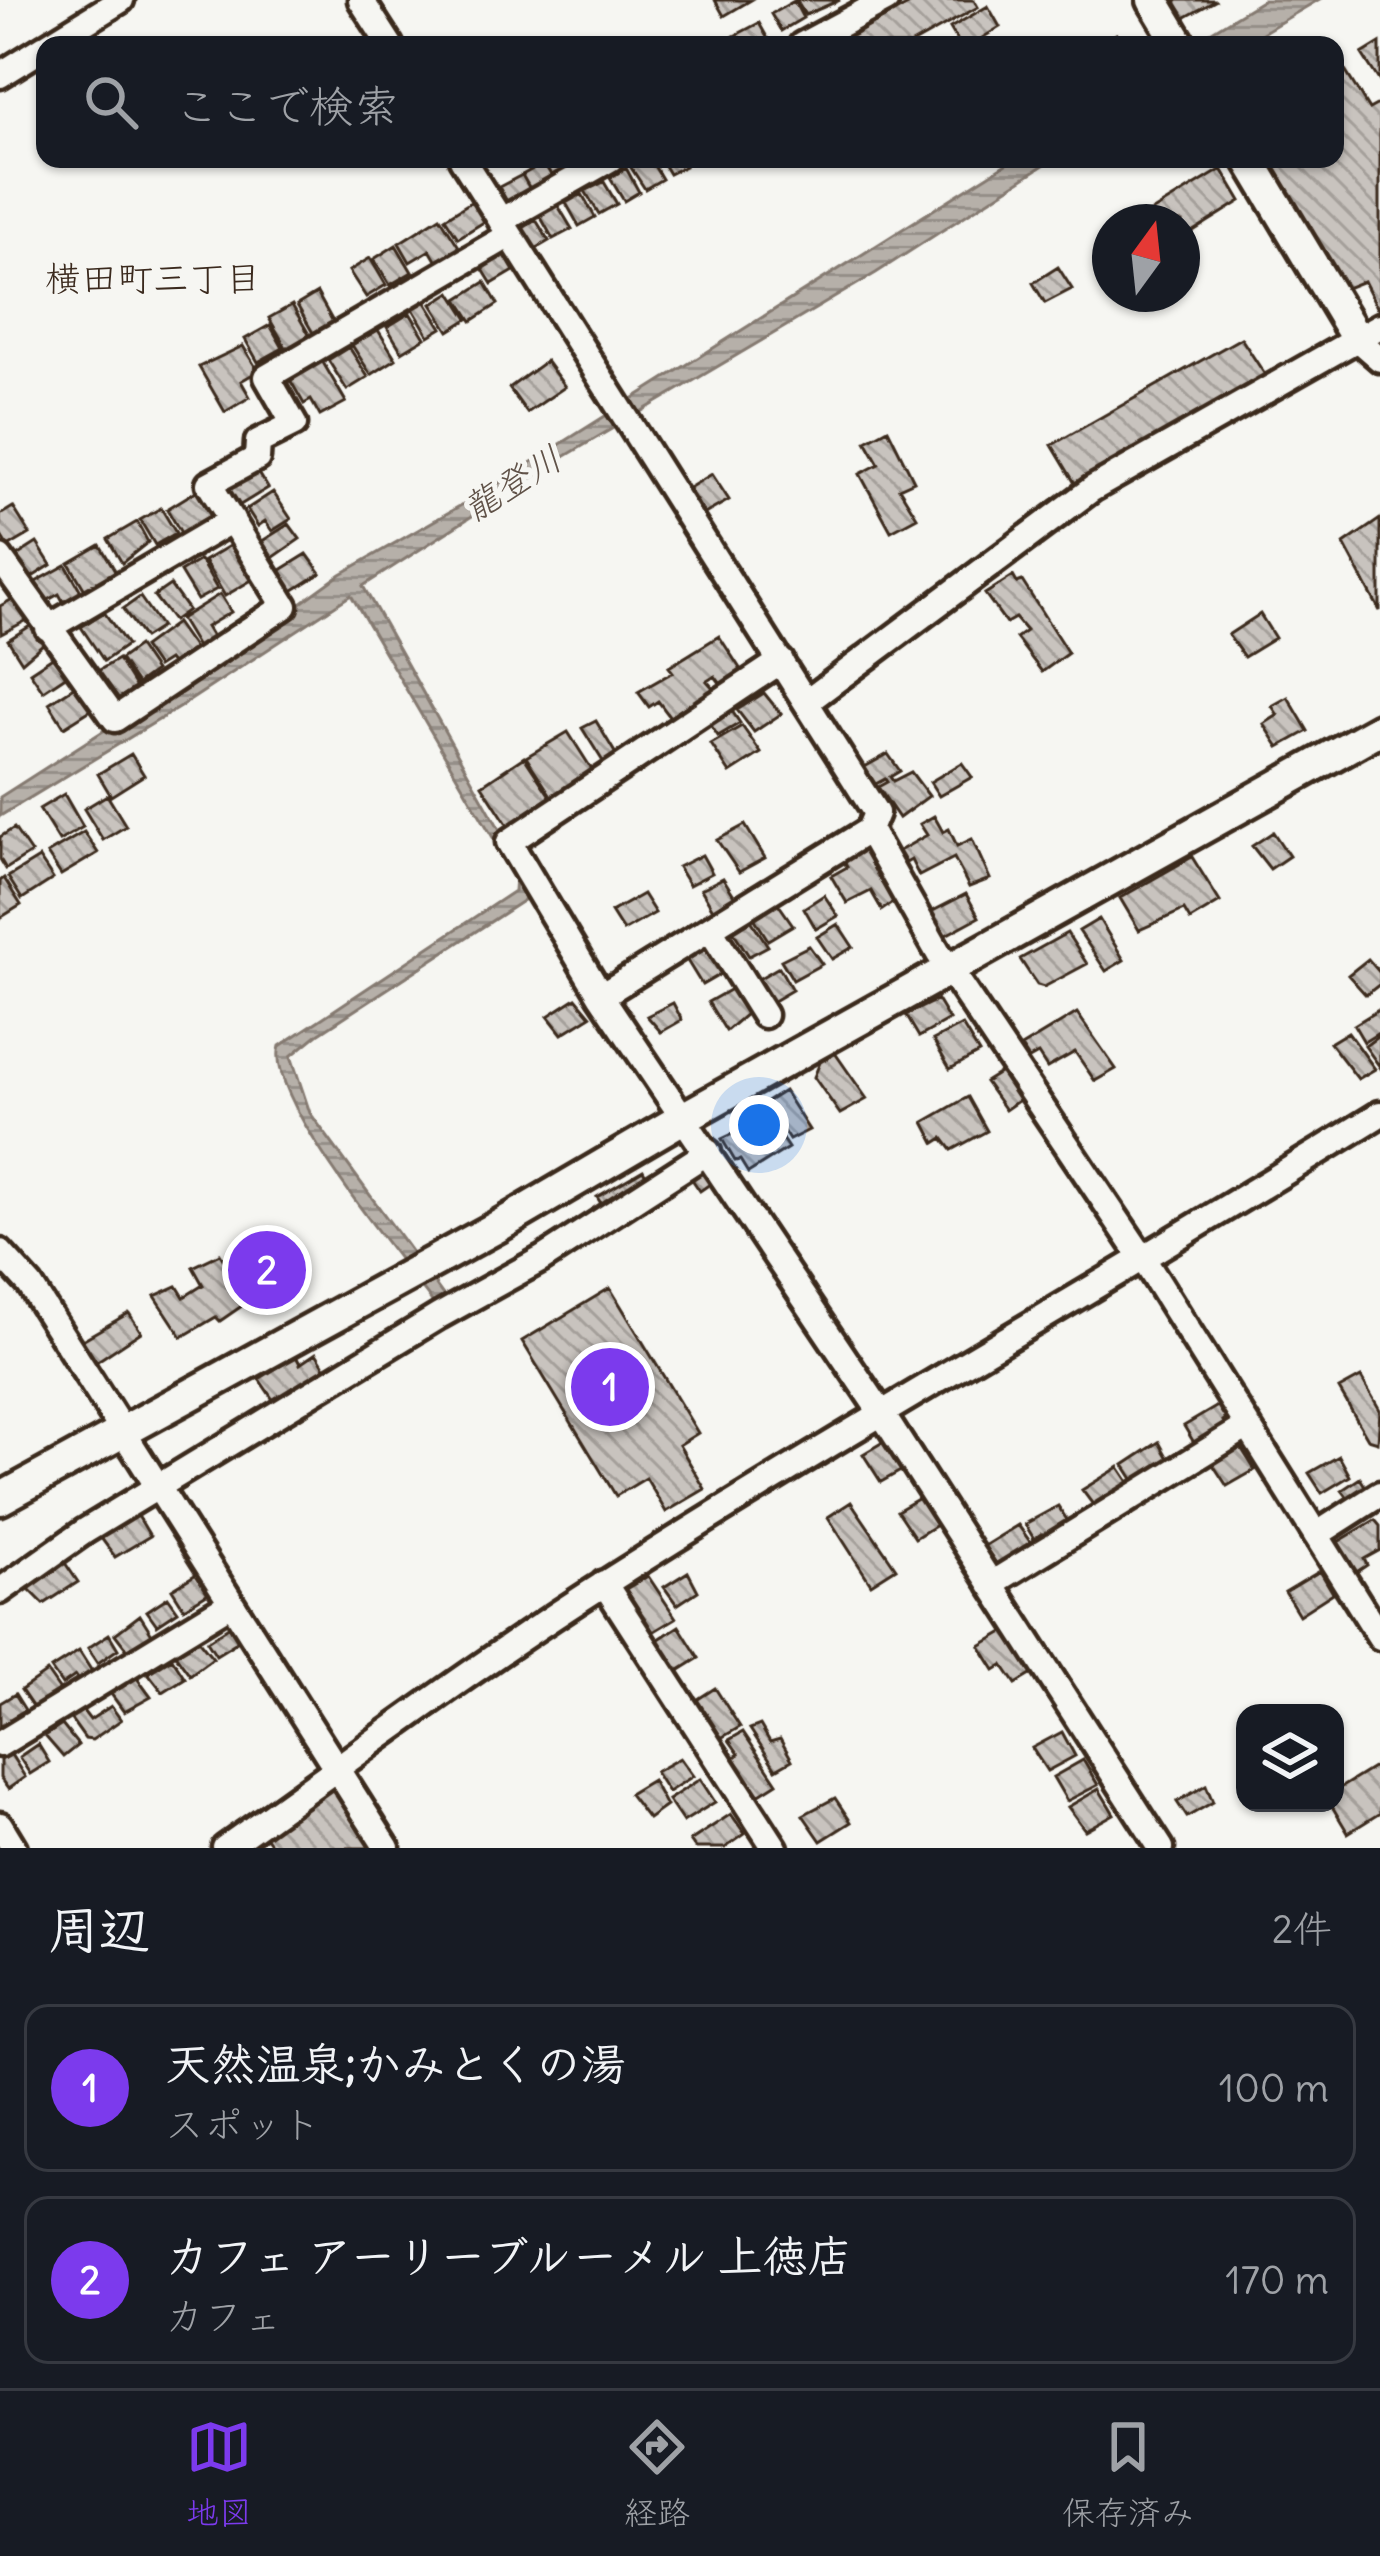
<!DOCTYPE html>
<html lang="ja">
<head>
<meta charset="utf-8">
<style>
  :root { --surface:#171b24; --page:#242831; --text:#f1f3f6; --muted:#9ea1a6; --line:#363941; --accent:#7c3aed }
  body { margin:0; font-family:Delius,"Klee One",sans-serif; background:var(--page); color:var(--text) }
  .controls { position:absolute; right:36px; bottom:36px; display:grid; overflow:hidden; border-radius:24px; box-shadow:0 3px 9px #0004 }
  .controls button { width:108px; height:108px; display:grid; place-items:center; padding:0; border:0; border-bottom:3px solid var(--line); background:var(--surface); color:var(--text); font:60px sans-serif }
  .compass { position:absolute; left:1092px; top:204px; width:108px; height:108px; border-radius:50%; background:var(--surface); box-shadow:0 3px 9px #0004; rotate:15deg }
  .you { position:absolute; left:759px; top:1125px; width:42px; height:42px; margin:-30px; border:9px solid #fff; border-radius:50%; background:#1a73e8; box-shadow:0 0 0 18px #1a73e833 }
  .badge { display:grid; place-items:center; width:78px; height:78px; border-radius:50%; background:var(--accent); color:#fff; font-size:39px; font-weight:700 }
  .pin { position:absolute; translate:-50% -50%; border:6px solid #fff; box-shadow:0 3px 12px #0006 }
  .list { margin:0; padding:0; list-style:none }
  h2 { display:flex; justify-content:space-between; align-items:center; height:156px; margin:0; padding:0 48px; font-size:51px }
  h2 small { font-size:39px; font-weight:400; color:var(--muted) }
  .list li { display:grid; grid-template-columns:78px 1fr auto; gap:36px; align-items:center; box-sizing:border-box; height:168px; margin:0 24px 24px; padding:0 24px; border:3px solid var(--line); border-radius:24px }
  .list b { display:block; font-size:45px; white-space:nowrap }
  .list p { margin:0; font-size:39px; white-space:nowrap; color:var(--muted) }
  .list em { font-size:39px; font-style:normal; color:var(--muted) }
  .icon { flex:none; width:66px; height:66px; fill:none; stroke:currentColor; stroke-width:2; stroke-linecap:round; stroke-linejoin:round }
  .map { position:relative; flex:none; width:1380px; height:1848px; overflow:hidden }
  .search { position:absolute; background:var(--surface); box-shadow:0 3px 9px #0004; left:36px; right:36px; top:36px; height:132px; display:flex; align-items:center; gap:30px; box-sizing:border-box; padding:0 42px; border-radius:24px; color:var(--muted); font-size:45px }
  .sheet { height:540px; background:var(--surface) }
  nav { display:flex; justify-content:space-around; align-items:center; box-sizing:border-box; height:168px; border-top:3px solid var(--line); background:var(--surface); font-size:33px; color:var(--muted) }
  nav a { display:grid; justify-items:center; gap:6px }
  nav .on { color:var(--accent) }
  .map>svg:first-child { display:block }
  .water { fill:url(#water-rules); stroke:#857a71; stroke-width:3 }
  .building { fill:url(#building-back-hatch); stroke:#3b2a1e; stroke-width:3 }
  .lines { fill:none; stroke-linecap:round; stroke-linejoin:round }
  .minor-casing { stroke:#3b2a1e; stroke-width:33 }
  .tertiary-casing { stroke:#3b2a1e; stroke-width:39 }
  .minor { stroke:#f6f6f2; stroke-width:24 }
  .tertiary { stroke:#f6f6f2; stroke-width:30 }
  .labels { text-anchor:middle; stroke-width:10; stroke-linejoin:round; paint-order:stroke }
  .neighbourhood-label { font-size:36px; fill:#3b2a1e; stroke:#f6f6f2 }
  .water-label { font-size:36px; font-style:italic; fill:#605248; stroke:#f6f6f2 }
</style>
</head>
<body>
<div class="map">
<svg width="1380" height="1848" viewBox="0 0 1380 1848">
  <defs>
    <pattern id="water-rules" width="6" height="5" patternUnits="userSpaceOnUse" patternTransform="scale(3)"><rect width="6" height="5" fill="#b6b0a9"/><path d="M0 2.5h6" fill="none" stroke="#958f89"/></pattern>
    <pattern id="building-back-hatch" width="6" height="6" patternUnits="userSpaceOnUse" patternTransform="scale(3)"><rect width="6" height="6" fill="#c8c3be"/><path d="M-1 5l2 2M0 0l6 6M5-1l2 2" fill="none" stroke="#a49f9a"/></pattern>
  </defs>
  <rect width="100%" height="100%" fill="#f6f6f2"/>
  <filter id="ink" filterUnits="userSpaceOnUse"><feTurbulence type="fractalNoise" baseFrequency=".00833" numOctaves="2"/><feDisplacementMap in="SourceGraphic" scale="24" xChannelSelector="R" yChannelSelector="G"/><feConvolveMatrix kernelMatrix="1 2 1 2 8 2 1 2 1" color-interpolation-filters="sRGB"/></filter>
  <g filter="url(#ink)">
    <path class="water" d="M1263,0H1318L1242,45H1189Z
      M1014,159H1053L876,273L564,457L363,586L531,885L524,900L318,1034L291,1056L310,1113L448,1302L437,1308C403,1262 264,1097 280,1046L514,891L515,875L351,595L180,707L0,816V797L283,616L341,574L486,491Z"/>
    <path class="building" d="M715,0H751L724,16Z
      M796,0H840L805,15Z
      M917,0H974L978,7L910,45H836Z
      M1178,0H1214L1215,1L1184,18L1174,3Z
      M794,1L803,18L781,31L771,14Z
      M988,6L1000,27L982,38L985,45H960L950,28Z
      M759,23L768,39L758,45H739L734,36Z
      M1116,34L1122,45H1097Z
      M1380,43V82L1362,54Z
      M1336,56L1369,109L1380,103V313L1364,281L1339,291L1262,159H1335Z
      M551,159H573L578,168L555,182L544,163Z
      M642,159H650L662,179L645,189L630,166Z
      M660,159H682L685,166L669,174Z
      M544,163L555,182L533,194L522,175Z
      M626,168L639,192L624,201L610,178Z
      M1222,169L1241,201L1182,238V222H1135Z
      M522,175L533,194L510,207L499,187Z
      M604,182L617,204L599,214L585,191Z
      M582,194L595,217L579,226L566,203Z
      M474,200L487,220L458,238L445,218Z
      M557,204L572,229L553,239L539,214Z
      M440,217L463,253L440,267L430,250L410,262L399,243Z
      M536,220L549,241L532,251L520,230Z
      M396,245L412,272L390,285L374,259Z
      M501,249L514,271L492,284L479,263Z
      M370,258L386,285L366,297L349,271Z
      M1058,267L1072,289L1045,303L1033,283Z
      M485,282L498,304L472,321L458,299Z
      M451,292L468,319L449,331L432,304Z
      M317,293L333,322L313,333L297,305Z
      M424,299L442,328L429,336L412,307Z
      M292,305L314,343L291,356L269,318Z
      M410,313L425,338L402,352L387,327Z
      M270,325L283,348L258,362L245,339Z
      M378,330L396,359L371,375L352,345Z
      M1241,338L1269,381L1079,490L1052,445Z
      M243,346L258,371L241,381L250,397L225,412L199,367Z
      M349,347L368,377L347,390L328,360Z
      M321,359L346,402L320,416L311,400L304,404L289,378Z
      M546,361L565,387L527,413L509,388Z
      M888,429L914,481L899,488L917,517L891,531L860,474L879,464L866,441Z
      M254,465L268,488L237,507L223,485Z
      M712,474L729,500L701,516L684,491Z
      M201,488L214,510L209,513L214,520L184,538L167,509Z
      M273,492L291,519L272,531L265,521L258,526L247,509Z
      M13,507L30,534L8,547L0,534V515Z
      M161,508L176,533L155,545L140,520Z
      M1380,519V611L1344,544Z
      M137,522L148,542L122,563L108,539Z
      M289,524L300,539L267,562L256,545Z
      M37,543L51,565L23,583L9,561Z
      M234,543L255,578L225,596L204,561Z
      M100,545L116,572L85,590L69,563Z
      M307,554L321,573L286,595L273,575Z
      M200,560L217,589L197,600L180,572Z
      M66,565L82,593L64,603L59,594L43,603L32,584Z
      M1013,576L1017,583L1022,581L1068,653L1042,672L1016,638L1026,631L1015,618L1006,623L985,594Z
      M170,585L188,610L173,621L154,596Z
      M220,594L231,612L206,627L215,642L200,652L180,619Z
      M18,596L31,618L1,634L0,606Z
      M140,597L161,627L144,638L123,609Z
      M104,612L127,645L104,661L81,627Z
      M1260,614L1275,638L1244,657L1228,635Z
      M38,621L50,638L22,662L8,640Z
      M176,623L195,650L172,665L168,660L157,667L143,647Z
      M719,636L743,673L723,687L715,676L707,681L714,689L670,717L658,701L649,707L638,692L673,672L669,667Z
      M138,646L155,671L137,684L120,659Z
      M60,652L73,671L43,691L30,672Z
      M118,659L136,688L116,700L98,671Z
      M75,686L79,692L85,688L97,706L64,727L49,703Z
      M764,693L781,714L754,732L737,710Z
      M1288,697L1308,731L1279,747L1264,724L1278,715L1272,706Z
      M728,705L740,723L718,736L706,718Z
      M596,721L617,756L604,763L582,728Z
      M742,726L761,753L730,773L711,744Z
      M568,732L596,776L554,800L526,757Z
      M131,754L144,775L111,796L98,774Z
      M888,754L900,771L890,777L893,781L911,772L929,796L899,818L878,787L887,782L885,779L872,786L861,769Z
      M524,757L556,805L513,833L482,785Z
      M962,763L972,777L939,796L930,782Z
      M64,794L83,827L59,841L39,809Z
      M107,795L126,826L103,840L84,809Z
      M934,816L943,832L949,829L957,846L972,839L990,879L969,887L954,858L919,876L911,860L906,863L899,851L927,835L920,824Z
      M745,825L765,858L739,872L717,840Z
      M14,828L31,853L6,869L0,859V837Z
      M84,832L98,853L61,875L47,854Z
      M1273,832L1289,856L1270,869L1252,846Z
      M867,845L901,897L882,910L871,891L847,903L831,876L847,867L842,859Z
      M702,855L712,873L689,885L678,867Z
      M1192,857L1220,902L1190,920L1184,910L1139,930L1120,898Z
      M39,858L53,879L22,899L8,877Z
      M4,878L21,905L0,918V881Z
      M723,878L737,900L714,911L701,889Z
      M643,894L655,913L623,931L611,912Z
      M966,894L979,917L944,936L929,913Z
      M824,895L838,916L816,929L804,908Z
      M777,902L793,925L768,940L753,916Z
      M1099,919L1124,960L1106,971L1079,931Z
      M751,920L768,946L749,956L733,931Z
      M838,924L853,947L832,959L817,937Z
      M1067,933L1087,964L1044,987L1037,985L1020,959Z
      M809,946L822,964L793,980L781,960Z
      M709,948L723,973L702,985L686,959Z
      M1368,959L1380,973V984L1366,995L1348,975Z
      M779,967L792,990L768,1004L753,982Z
      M738,985L752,1009L726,1031L708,1002Z
      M576,998L591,1016L562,1034L548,1016Z
      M937,1000L949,1020L919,1037L906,1015Z
      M673,1003L682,1020L661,1032L647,1016Z
      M1380,1009V1032L1364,1042L1354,1025Z
      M1077,1013L1116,1069L1095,1081L1075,1052L1047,1068L1038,1054L1029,1059L1021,1047Z
      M962,1025L979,1053L950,1069L933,1040Z
      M1348,1032L1375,1069L1358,1079L1330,1043Z
      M1380,1035V1067L1365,1046Z
      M835,1053L867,1099L840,1114L814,1077L821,1060Z
      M1004,1070L1022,1098L1005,1110L985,1082Z
      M784,1091L809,1130L789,1140L765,1103Z
      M968,1097L987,1131L952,1150L943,1138L935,1143L924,1122Z
      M761,1107L788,1148L748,1173L740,1160L735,1161L722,1139L745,1128L739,1117Z
      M709,1161L720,1177L700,1191L689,1175Z
      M643,1170L652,1187L607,1213L597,1197Z
      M266,1244L295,1288L285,1293L289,1300L270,1310L238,1260Z
      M220,1254L249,1301L220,1321L216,1317L182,1337L155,1296L177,1286L184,1297L203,1285L193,1267Z
      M610,1288L698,1433L679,1445L705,1489L666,1512L646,1478L616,1496L522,1341Z
      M129,1313L141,1332L93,1364L77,1343Z
      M316,1353L328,1372L276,1404L259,1379L296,1356L300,1364Z
      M1361,1377L1380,1410L1378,1442L1368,1439L1339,1389Z
      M1221,1404L1228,1417L1223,1421L1226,1428L1196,1446L1184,1426Z
      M888,1439L906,1468L881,1482L863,1454Z
      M1159,1442L1170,1462L1135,1482L1124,1465Z
      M1240,1446L1255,1470L1227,1486L1212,1463Z
      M1339,1456L1350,1476L1322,1493L1309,1473Z
      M1119,1467L1133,1488L1097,1510L1082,1490Z
      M1360,1478L1370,1494L1353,1504L1342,1490Z
      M923,1496L941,1522L915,1538L897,1511Z
      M851,1502L896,1568L871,1584L828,1517Z
      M1058,1506L1071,1526L1046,1540L1041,1534L1034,1539L1025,1524Z
      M135,1511L150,1536L115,1557L98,1534Z
      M1375,1520L1380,1526V1550L1364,1559L1367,1565L1355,1573L1338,1542Z
      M1018,1525L1034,1547L1000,1569L984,1546Z
      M61,1557L78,1582L44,1604L23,1583Z
      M1320,1571L1333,1593L1299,1615L1285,1592Z
      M688,1572L698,1591L677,1605L664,1587Z
      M198,1573L210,1592L184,1608L172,1589Z
      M648,1576L676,1618L648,1635L619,1593Z
      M168,1597L178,1611L157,1625L147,1611Z
      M140,1615L152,1634L128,1651L115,1634Z
      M230,1626L240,1640L216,1655L207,1641Z
      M679,1626L699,1658L675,1673L653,1643Z
      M1009,1629L1036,1672L1016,1684L1003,1665L995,1670L980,1646Z
      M109,1634L118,1649L98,1663L88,1648Z
      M196,1637L213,1658L190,1675L174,1653Z
      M79,1651L93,1673L79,1682L75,1676L62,1685L51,1669Z
      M172,1658L185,1678L163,1692L148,1673Z
      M47,1672L61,1692L34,1709L21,1690Z
      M137,1678L151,1697L124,1712L111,1694Z
      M715,1688L740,1727L719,1739L692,1703Z
      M15,1694L25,1710L10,1719L16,1727L4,1735L0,1728V1703Z
      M111,1706L121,1720L92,1740L85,1739L67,1714L80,1707L90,1720Z
      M62,1725L78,1745L63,1757L45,1736Z
      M760,1725L770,1742L780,1739L792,1760L776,1769L750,1729Z
      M743,1732L777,1783L755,1797L733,1758L739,1754L729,1740Z
      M1062,1732L1075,1756L1047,1771L1032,1748Z
      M38,1744L49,1762L30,1774L19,1757Z
      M10,1753L25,1777L8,1789L0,1778V1760Z
      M680,1758L693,1776L668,1792L655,1772Z
      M1083,1760L1098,1785L1067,1801L1053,1777Z
      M1379,1764L1380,1813L1348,1833L1330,1803H1335V1791Z
      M336,1777L379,1842L371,1848H273L266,1838L259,1843L252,1833Z
      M700,1779L715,1802L683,1822L668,1800Z
      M652,1780L666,1806L648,1819L629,1794Z
      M1206,1785L1213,1802L1187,1817L1177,1802Z
      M1099,1789L1114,1814L1085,1830L1068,1807Z
      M835,1798L851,1822L821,1841L803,1815Z
      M731,1814L745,1834L725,1848H695L690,1841Z"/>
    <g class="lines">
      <defs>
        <path id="minor" d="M361,0L390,45
          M48,45L121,0
          M802,45L886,0
          M0,75L45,47
          M462,159L876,813L869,830L601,996
          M501,221L610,159
          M1357,339L1380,359
          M0,558L115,719L285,606L209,484L257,458L258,442L294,424L267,377L510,235
          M48,628L232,520
          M781,661L509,842L601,996L880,1411L1161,1848
          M808,701L1092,489L1380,326
          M869,830L939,954L1144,1260L1380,1637
          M710,929L764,1015
          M0,1252L30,1285L387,1848
          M1316,1535L1380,1494
          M604,1583L775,1848
          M991,1584L1248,1426
          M0,1591L85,1531L439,1316L542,1259L708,1152
          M0,1744L231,1603
          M0,1825L14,1848
          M225,1848C353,1758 480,1662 612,1579C865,1418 1126,1272 1380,1114"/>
        <path id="tertiary" d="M1153,0L1180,45
          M1249,159L1357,339
          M0,1499L497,1227L683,1118L1380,729"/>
      </defs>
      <use href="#minor" class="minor-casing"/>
      <use href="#tertiary" class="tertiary-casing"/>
      <use href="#minor" class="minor"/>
      <use href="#tertiary" class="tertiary"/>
    </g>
  </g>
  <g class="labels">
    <g class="neighbourhood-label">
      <text x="153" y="291">横田町三丁目</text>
    </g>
    <g class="water-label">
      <text transform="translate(512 483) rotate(-32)" y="13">龍登川</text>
    </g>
  </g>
</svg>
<div class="controls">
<button><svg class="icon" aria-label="layers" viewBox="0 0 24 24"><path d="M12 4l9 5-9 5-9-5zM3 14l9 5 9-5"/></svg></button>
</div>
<svg class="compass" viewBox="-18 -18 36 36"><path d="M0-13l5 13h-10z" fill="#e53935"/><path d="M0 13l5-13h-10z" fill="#9ea1a6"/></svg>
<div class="you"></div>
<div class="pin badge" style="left:610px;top:1387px">1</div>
<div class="pin badge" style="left:267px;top:1270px">2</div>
<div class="search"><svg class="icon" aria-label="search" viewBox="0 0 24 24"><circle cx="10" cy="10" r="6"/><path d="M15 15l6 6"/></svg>ここで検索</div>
</div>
<section class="sheet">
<h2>周辺<small>2件</small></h2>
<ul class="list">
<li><span class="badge">1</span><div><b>天然温泉;かみとくの湯</b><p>スポット</p></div><em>100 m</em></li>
<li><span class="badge">2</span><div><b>カフェ アーリーブルーメル 上徳店</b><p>カフェ</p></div><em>170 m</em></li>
</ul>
</section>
<nav>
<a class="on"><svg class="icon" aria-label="map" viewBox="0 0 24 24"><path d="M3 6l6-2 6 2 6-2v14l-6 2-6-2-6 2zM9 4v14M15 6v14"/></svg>地図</a>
<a><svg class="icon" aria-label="directions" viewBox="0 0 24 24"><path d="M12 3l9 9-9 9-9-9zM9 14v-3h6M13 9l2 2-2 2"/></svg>経路</a>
<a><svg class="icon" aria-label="saved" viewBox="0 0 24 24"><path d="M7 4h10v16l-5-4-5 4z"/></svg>保存済み</a>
</nav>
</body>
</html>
